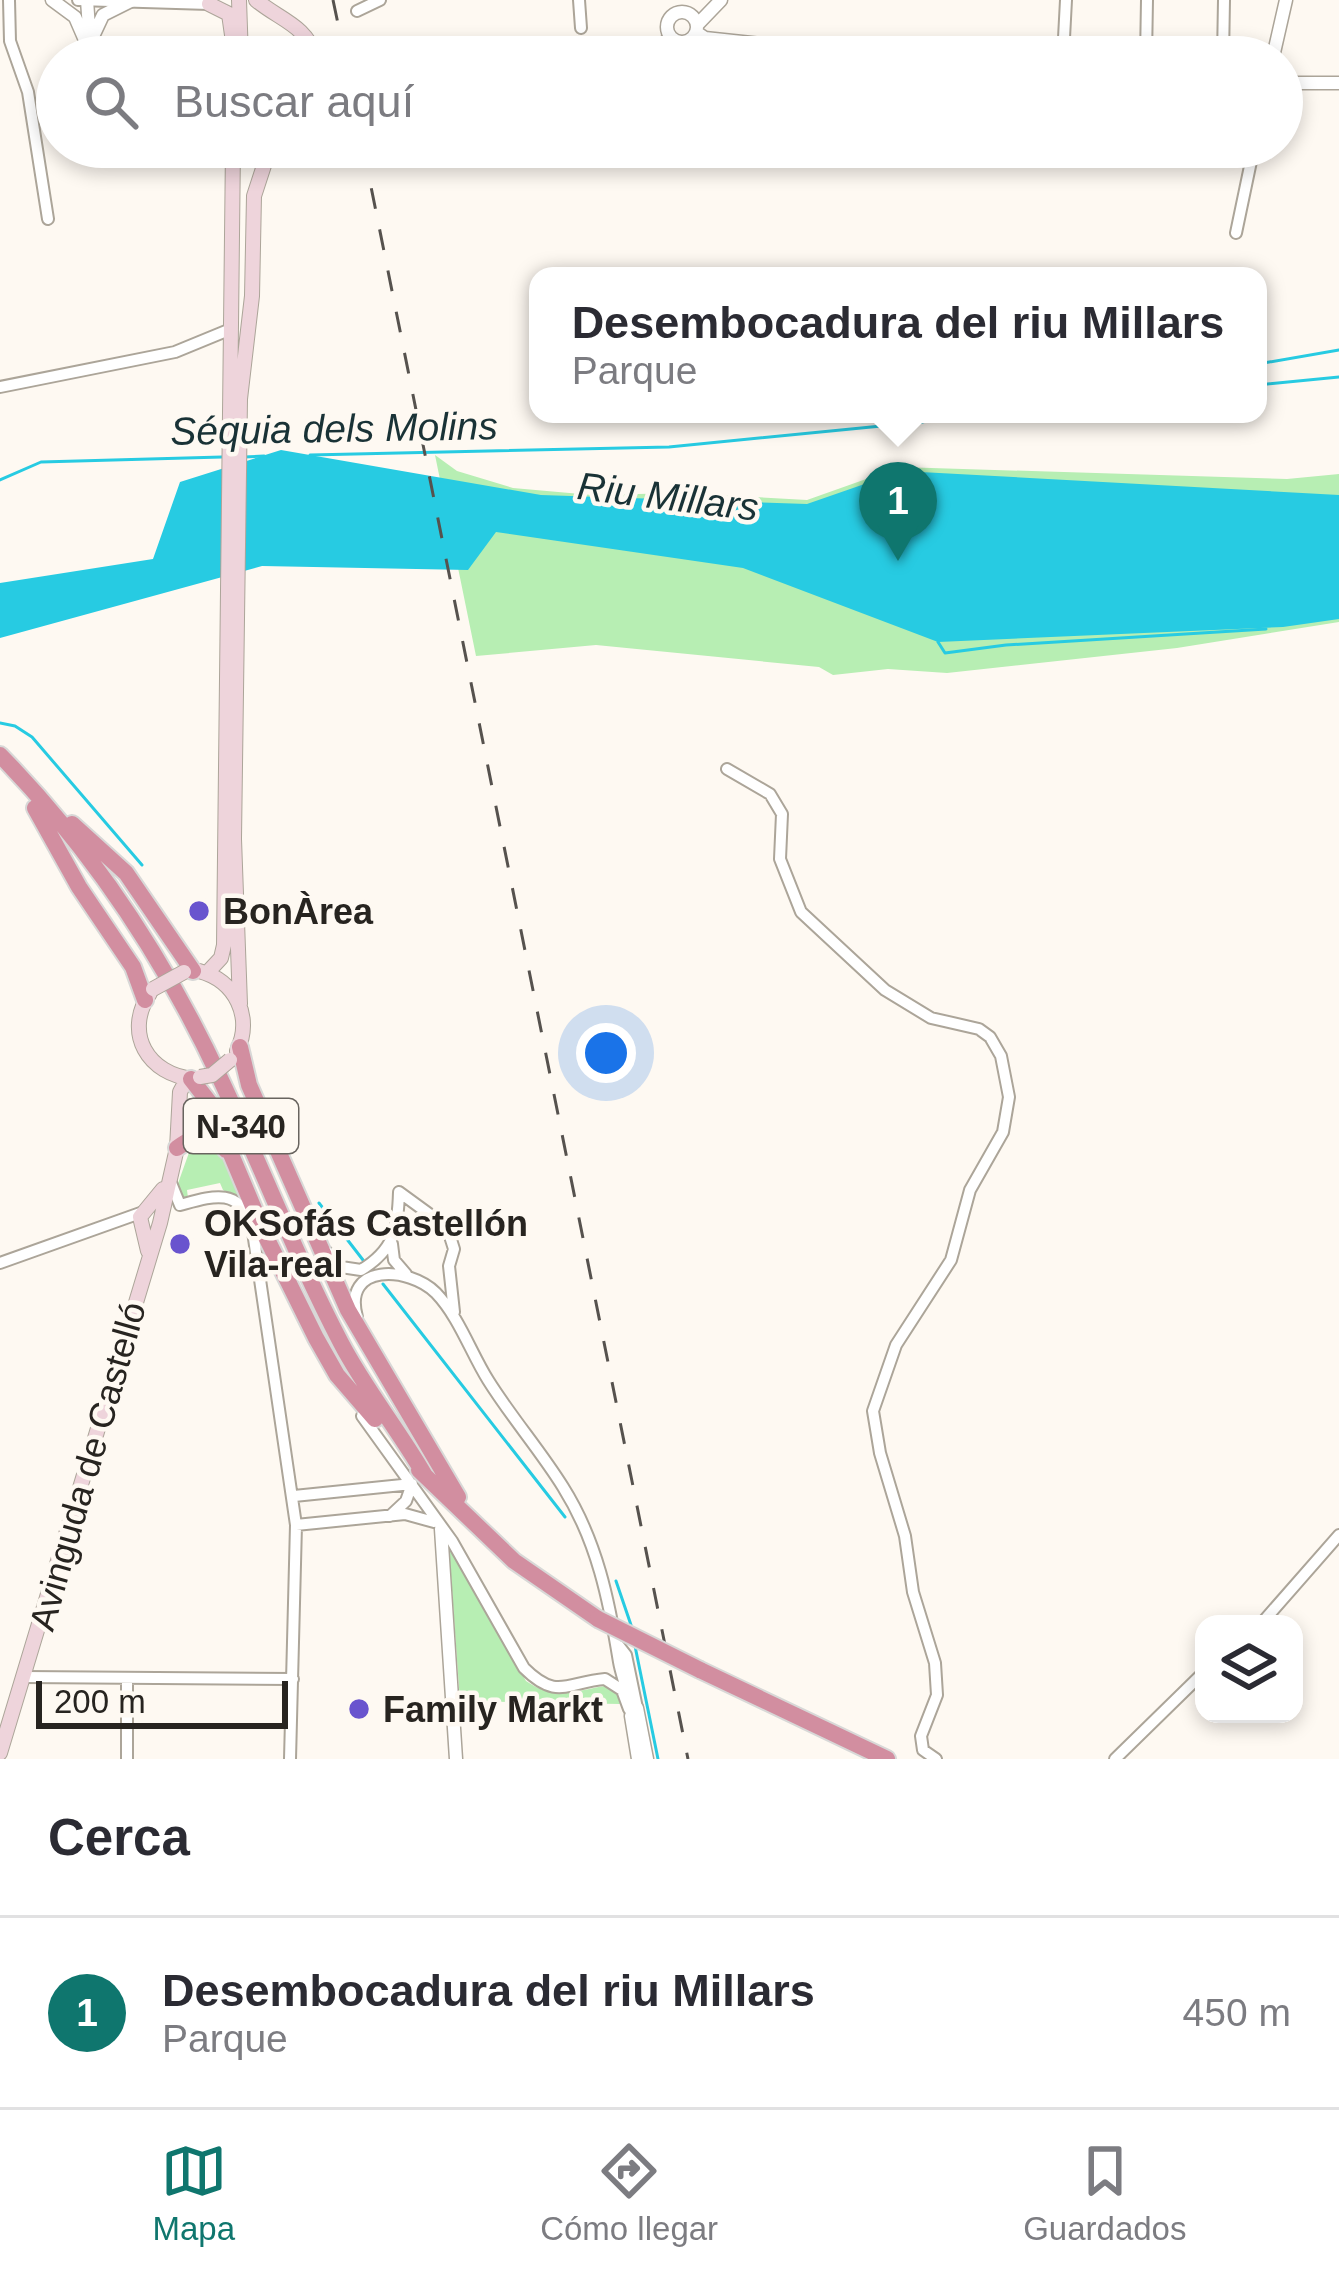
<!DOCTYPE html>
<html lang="es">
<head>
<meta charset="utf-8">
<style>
  :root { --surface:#fff; --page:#f2f2f3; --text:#2b2b33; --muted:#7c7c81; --line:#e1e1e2; --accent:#0f766e }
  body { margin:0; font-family:Helvetica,sans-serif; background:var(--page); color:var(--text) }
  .controls { position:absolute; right:36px; bottom:36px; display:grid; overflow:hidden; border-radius:24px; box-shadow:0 6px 18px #0003 }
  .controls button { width:108px; height:108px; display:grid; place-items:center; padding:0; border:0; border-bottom:3px solid var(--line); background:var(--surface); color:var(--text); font:60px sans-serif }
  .scale { position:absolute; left:36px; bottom:30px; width:252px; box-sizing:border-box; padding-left:12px; border:6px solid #272420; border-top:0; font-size:33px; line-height:42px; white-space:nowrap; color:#272420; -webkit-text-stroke:9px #fef9f2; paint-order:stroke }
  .you { position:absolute; left:606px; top:1053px; width:42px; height:42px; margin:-30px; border:9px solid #fff; border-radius:50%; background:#1a73e8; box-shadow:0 0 0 18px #1a73e833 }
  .badge { display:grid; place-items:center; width:78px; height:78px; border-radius:50%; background:var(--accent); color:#fff; font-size:39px; font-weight:700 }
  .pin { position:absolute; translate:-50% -99px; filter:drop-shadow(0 3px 6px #0008) }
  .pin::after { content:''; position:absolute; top:63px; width:42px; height:36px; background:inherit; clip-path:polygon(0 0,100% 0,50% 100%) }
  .popup { position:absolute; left:529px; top:267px; width:738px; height:156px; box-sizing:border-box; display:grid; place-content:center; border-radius:24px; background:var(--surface); filter:drop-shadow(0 3px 9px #0005); font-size:39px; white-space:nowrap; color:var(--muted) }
  .popup b { font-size:45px; color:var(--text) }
  .popup::after { content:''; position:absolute; left:50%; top:100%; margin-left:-24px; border:24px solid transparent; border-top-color:var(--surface) }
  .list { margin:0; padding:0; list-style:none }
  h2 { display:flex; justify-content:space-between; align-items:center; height:156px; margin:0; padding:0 48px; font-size:51px }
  h2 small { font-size:39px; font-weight:400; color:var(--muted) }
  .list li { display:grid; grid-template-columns:78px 1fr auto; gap:36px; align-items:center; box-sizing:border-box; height:192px; padding:0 48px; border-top:3px solid var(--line) }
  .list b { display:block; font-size:45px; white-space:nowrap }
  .list p { margin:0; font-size:39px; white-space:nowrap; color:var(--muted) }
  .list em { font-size:39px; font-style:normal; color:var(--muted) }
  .icon { flex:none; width:66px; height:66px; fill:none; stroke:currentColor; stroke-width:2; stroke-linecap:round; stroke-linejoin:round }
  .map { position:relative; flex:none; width:1339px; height:1759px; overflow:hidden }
  .search { position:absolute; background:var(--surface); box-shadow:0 6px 18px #0003; left:36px; right:36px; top:36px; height:132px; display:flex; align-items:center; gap:30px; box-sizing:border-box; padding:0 42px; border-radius:66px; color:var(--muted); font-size:45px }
  .sheet { height:348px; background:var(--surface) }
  nav { display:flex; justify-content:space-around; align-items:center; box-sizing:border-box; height:168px; border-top:3px solid var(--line); background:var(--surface); font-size:33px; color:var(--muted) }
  nav a { display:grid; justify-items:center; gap:6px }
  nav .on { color:var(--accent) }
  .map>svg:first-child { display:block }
  .green { fill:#b7eeb3 }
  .water { fill:#27cbe2 }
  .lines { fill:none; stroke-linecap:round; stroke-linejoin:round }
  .stream { stroke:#27cbe2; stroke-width:3 }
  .minor-casing { stroke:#aca599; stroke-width:14 }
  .tertiary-casing { stroke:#aca599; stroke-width:15 }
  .secondary-casing { stroke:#aca599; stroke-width:16 }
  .trunk-casing { stroke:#d8d8d7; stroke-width:20 }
  .minor { stroke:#fff; stroke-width:10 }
  .tertiary { stroke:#fff; stroke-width:12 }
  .secondary { stroke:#eed4db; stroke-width:14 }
  .trunk { stroke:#d28ea0; stroke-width:16 }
  .rail { stroke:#56524e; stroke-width:3; stroke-dasharray:21 21; stroke-linecap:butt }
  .secondary-bridge-casing { stroke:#aca599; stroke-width:16; stroke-linecap:butt }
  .trunk-bridge-casing { stroke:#d8d8d7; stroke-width:20; stroke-linecap:butt }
  .secondary-bridge { stroke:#eed4db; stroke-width:14 }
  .trunk-bridge { stroke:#d28ea0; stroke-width:16 }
  .poi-dot { fill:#6954ce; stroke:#fef9f2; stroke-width:4.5 }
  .labels { text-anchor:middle; stroke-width:9; stroke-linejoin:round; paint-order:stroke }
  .shield { fill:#fef9f2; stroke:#68645f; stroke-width:3 }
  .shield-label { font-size:33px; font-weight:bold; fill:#272420 }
  .poi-label { font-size:36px; font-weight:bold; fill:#272420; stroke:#fef9f2; text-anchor:start }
  .street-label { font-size:36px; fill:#272420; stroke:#fef9f2 }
  .water-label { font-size:39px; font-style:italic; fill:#193236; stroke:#fef9f2 }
</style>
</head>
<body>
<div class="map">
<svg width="1339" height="1759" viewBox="0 0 1339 1759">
  <rect width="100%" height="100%" fill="#fef9f2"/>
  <path class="green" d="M435,455L457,471L513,488L592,495L683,493L807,500L900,467L1287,479L1339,474V622L1177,648L947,673L888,669L833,675L819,667L596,645L476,656Z
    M201,1140L221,1152L244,1202L223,1190L220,1183L187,1190L188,1198L182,1199L176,1189L191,1147Z
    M449,1549L526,1681C555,1701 573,1691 605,1686L617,1694L620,1704L460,1701Z"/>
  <path class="water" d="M281,450L541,495L807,504L902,471L1339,495V619L1283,627L938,642L743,568L496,532L468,570L262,566L0,638V583L153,559L180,482Z"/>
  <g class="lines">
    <path class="stream" d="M1258,364L1339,350
      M1258,385L1339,377
      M310,455L669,447L922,422L959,414
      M244,457L264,456
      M0,480L41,462L222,457
      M938,642L945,653L1006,645L1266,629
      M0,723L15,726L32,737L142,865
      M319,1203L363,1260
      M383,1284L565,1517
      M616,1581L631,1625
      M635,1646L658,1759"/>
    <defs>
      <path id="minor" d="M9,0L10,41L28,92L48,219
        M78,0L209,4
        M579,0L581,28
        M357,11L380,0
        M1063,57L1066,0
        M1146,57L1147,0
        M1223,57L1224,0
        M1236,233L1254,147
        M0,387L175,352L231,329
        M727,769L770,794L782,814L780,859L801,912L885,990L931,1018L979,1029L990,1037L1001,1056L1009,1097L1003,1132L970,1190L951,1260L896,1345L873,1411L880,1453L905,1536L913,1592L935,1663L937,1695L921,1736L923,1750L936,1759
        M171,1183L180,1205C213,1196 238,1187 252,1225L296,1525L290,1759
        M399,1192L447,1227L454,1249L449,1266L454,1312
        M392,1244L394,1260L406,1274
        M327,1252L341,1267L361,1270C394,1250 398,1229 399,1192
        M0,1263L143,1212
        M357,1317C342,1263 409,1266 436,1293C459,1317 471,1353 488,1380C511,1417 540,1450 563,1487C597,1541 609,1600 619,1662C621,1674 626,1685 628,1698
        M362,1416L452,1541L524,1668C557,1701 567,1682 605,1679L622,1690L629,1709
        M294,1496L412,1484L406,1501L390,1516
        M296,1525L405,1514L434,1522
        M1261,1624L1339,1535
        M619,1646L626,1655L637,1708
        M24,1677L293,1679
        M127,1759V1679
        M1115,1759L1204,1672"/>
      <path id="tertiary" d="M52,0L75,17L88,47
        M87,0L91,57
        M667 27a15 15 0 1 1 30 0a15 15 0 1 1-30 0Z
        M697,25L721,0
        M696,32L705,38L884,57
        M685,42L794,57
        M88,47L103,15L131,1
        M615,57L673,40
        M1273,57L1286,0
        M1282,83H1339
        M441,1529L456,1759
        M637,1708L647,1759
        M631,1716L638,1759"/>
      <path id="secondary" d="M239,0L241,57
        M256,0C280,20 306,25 316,57
        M209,4L229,14L234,49
        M199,971C236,981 253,1017 237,1051
        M207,973L221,958L224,945L233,147
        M150,993C123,1033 148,1075 194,1079
        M240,1004L234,839L240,399L252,296L254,196L270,147
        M148,1251L140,1217L163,1189
        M0,1753L160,1223L177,1148L180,1092L187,1079"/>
      <path id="trunk" d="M0,755C91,848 165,960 220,1078C261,1165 296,1257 341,1343C365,1389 398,1429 424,1474
        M35,808L79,887L133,967L145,1000
        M72,824L126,873L193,971
        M240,1047L249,1085L348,1310L458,1497
        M191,1079L209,1102L265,1235L316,1338L337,1375L375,1419
        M177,1148C197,1134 210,1128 226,1150
        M419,1470L514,1561L598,1619
        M700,1670L887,1759"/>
    </defs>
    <use href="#minor" class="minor-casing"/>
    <use href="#tertiary" class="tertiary-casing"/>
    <use href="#secondary" class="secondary-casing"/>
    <use href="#trunk" class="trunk-casing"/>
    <use href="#minor" class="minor"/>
    <use href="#tertiary" class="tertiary"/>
    <use href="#secondary" class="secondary"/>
    <use href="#trunk" class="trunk"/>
    <path class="rail" d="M333,0L345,57
      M363,147L688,1759"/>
    <defs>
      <path id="secondary-bridge" d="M153,989L184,972
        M200,1077L212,1075L230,1060"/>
      <path id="trunk-bridge" d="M598,1619L700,1670"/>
    </defs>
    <use href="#secondary-bridge" class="secondary-bridge-casing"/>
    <use href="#trunk-bridge" class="trunk-bridge-casing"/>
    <use href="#secondary-bridge" class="secondary-bridge"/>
    <use href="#trunk-bridge" class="trunk-bridge"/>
  </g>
  <g class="poi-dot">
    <circle cx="199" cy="911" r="12"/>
    <circle cx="180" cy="1244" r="12"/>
    <circle cx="359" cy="1709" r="12"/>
  </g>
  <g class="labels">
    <rect class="shield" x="184" y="1099" width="114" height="54" rx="9"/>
    <g class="shield-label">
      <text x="241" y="1138">N-340</text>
    </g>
    <g class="poi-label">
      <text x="223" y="924">BonÀrea</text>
      <text x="204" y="1236">OKSofás Castellón<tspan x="204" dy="41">Vila-real</tspan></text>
      <text x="383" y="1722">Family Markt</text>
    </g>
    <g class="street-label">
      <text transform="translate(87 1466) rotate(-74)" y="13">Avinguda de Castelló</text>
    </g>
    <g class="water-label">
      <text transform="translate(334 428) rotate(-1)" y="14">Séquia dels Molins</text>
      <text transform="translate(668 496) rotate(7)" y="14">Riu Millars</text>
    </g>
  </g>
</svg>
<div class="controls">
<button><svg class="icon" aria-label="layers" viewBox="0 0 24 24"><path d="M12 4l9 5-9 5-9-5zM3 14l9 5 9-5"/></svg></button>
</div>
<div class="scale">200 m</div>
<div class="you"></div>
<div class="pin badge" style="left:898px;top:561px">1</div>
<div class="popup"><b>Desembocadura del riu Millars</b>Parque</div>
<div class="search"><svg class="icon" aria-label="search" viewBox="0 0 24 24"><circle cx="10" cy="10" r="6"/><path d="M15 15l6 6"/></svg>Buscar aquí</div>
</div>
<section class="sheet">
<h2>Cerca<small></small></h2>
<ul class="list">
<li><span class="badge">1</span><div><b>Desembocadura del riu Millars</b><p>Parque</p></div><em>450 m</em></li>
</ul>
</section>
<nav>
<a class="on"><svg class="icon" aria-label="map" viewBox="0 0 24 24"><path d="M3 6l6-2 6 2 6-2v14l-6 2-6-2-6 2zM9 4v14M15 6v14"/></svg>Mapa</a>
<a><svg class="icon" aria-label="directions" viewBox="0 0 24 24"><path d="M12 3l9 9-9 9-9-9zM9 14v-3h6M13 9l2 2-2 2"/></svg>Cómo llegar</a>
<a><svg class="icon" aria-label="saved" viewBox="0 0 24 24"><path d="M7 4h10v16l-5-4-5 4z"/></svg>Guardados</a>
</nav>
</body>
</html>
